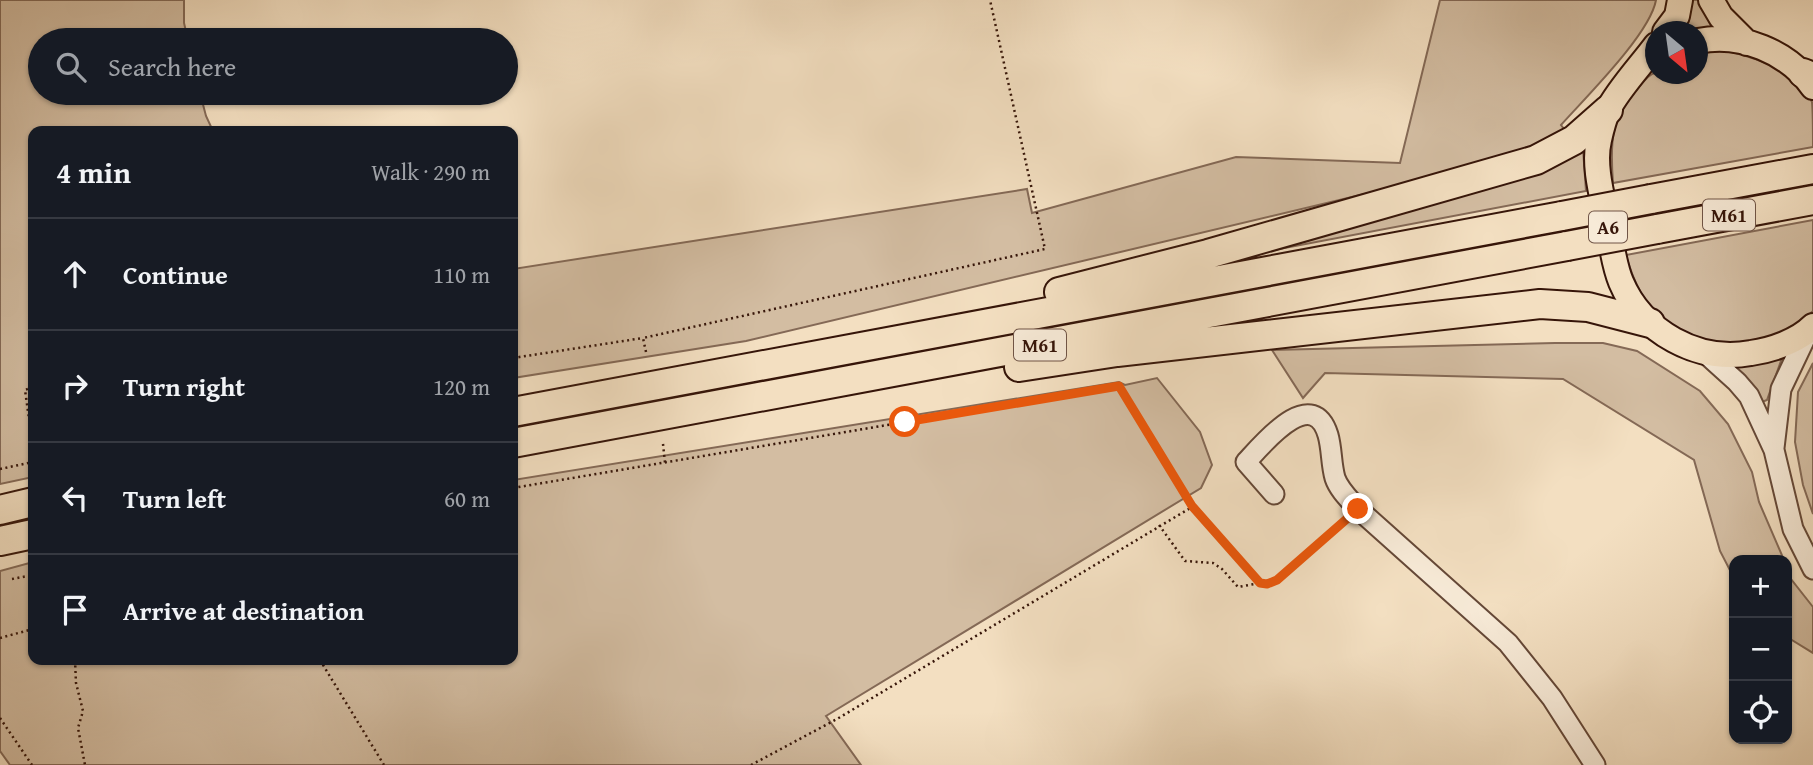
<!DOCTYPE html>
<html lang="en">
<head>
<meta charset="utf-8">
<style>
  :root { --surface:#171b24; --page:#20242c; --text:#f1f3f6; --muted:#9ea1a6; --line:#363941 }
  body { margin:0; font-family:"Gentium Book Plus",serif; background:var(--page); color:var(--text) }
  .controls { position:absolute; right:21px; bottom:21px; display:grid; overflow:hidden; border-radius:14px; box-shadow:0 2px 5px #0004 }
  .controls button { width:63px; height:63px; display:grid; place-items:center; padding:0; border:0; border-bottom:2px solid var(--line); background:var(--surface); color:var(--text); font:35px sans-serif }
  .compass { position:absolute; left:1645px; top:21px; width:63px; height:63px; border-radius:50%; background:var(--surface); box-shadow:0 2px 5px #0004; rotate:151deg }
  .stop { position:absolute; width:21px; height:21px; margin:-16px; border:5px solid #ea580c; border-radius:50%; background:#fff }
  .stop.end { background:#ea580c; border-color:#fff; box-shadow:0 2px 7px #0008 }
  .list { margin:0; padding:0; list-style:none }
  h2 { display:flex; justify-content:space-between; align-items:center; height:91px; margin:0; padding:0 28px; font-size:30px }
  h2 small { font-size:23px; font-weight:400; color:var(--muted) }
  .list li { display:grid; grid-template-columns:46px 1fr auto; gap:21px; align-items:center; box-sizing:border-box; height:112px; padding:0 28px; border-top:2px solid var(--line) }
  .list b { display:block; font-size:26px; white-space:nowrap }
  .list em { font-size:23px; font-style:normal; color:var(--muted) }
  .icon { flex:none; width:38px; height:38px; fill:none; stroke:currentColor; stroke-width:2; stroke-linecap:round; stroke-linejoin:round }
  .map { position:relative; flex:none; width:1813px; height:765px; overflow:hidden }
  .search { position:absolute; background:var(--surface); box-shadow:0 2px 5px #0004; left:28px; top:28px; width:490px; height:77px; display:flex; align-items:center; gap:18px; box-sizing:border-box; padding:0 24px; border-radius:38px; color:var(--muted); font-size:26px }
  .panel { position:absolute; background:var(--surface); box-shadow:0 2px 5px #0004; left:28px; top:126px; width:490px; height:539px; border-radius:14px }
  .map>svg:first-child { display:block }
  .green { fill:#d3bda2; stroke:#846956; stroke-width:2 }
  .lines { fill:none; stroke-linecap:round; stroke-linejoin:round }
  .minor-casing { stroke:#654837; stroke-width:23 }
  .major-casing { stroke:#361509; stroke-width:28 }
  .highway-casing { stroke:#361509; stroke-width:32 }
  .path { stroke:#361509; stroke-width:2.5; stroke-dasharray:2 3.5; stroke-linecap:butt }
  .minor { stroke:#f7ead7; stroke-width:19 }
  .major { stroke:#f3dfc1; stroke-width:24 }
  .highway { stroke:#f3dfc1; stroke-width:28 }
  .highway-bridge-casing { stroke:#361509; stroke-width:32; stroke-linecap:butt }
  .highway-bridge { stroke:#f3dfc1; stroke-width:28 }
  .route { stroke:#ea580c; stroke-width:9 }
  .labels { text-anchor:middle; stroke-width:5; stroke-linejoin:round; paint-order:stroke }
  .shield { fill:#f7ead7; stroke:#705547; stroke-width:2 }
  .shield-label { font-size:19px; font-weight:bold; fill:#361509 }
</style>
</head>
<body>
<div class="map">
<svg width="1813" height="765" viewBox="0 0 1813 765">
  <rect width="100%" height="100%" fill="#f3dfc1"/>
  <filter id="stains"><feTurbulence type="fractalNoise" baseFrequency=".00286" numOctaves="4"/><feColorMatrix values="0 0 0 0 .2 0 0 0 0 .09 0 0 0 0 .02 0 0 0 .5 -.17"/></filter>
  <radialGradient id="worn" r=".72"><stop offset=".6" stop-color="#630" stop-opacity="0"/><stop offset="1" stop-color="#630" stop-opacity=".3"/></radialGradient>
  <path class="green" d="M0,0H184V23L188,40H40V93H200L206,116L213,131H33V477L0,484Z
    M1440,0H1656C1650,34 1586,97 1561,125L1568,134L1549,145L1398,186L746,341L513,378V269L1027,189L1032,213L1236,157L1400,163Z
    M1688,0H1699L1722,29L1675,32Z
    M1728,51C1759,59 1797,70 1812,102C1813,114 1813,134 1813,147L1613,183C1610,143 1610,118 1639,87C1643,82 1649,74 1655,73C1663,71 1686,74 1698,74V52Z
    M1583,149L1586,191L1189,266Z
    M1798,184L1803,188L1655,215L1657,210Z
    M1813,220V311C1774,350 1700,357 1659,317C1642,300 1632,277 1626,255Z
    M1563,227L1564,233L913,353L936,344Z
    M1555,343H1603L1637,351L1700,391L1728,424L1752,472L1759,502L1784,560H1734V578L1720,551L1694,460L1563,379L1325,373L1303,398L1272,350Z
    M1779,357L1782,358L1767,400L1762,402L1733,366Z
    M1813,363V514L1803,485L1795,442L1798,392Z
    M1157,378L1200,432L1212,465L1201,488L826,716L861,765H10L0,751V571L33,562V660H513V480L1119,382L1125,385Z
    M1787,568L1791,579L1813,607V653L1787,637Z"/>
  <g class="lines">
    <defs>
      <path id="minor" d="M1706,354L1737,382L1749,396L1774,450L1793,529L1813,569
        M1774,448L1781,389L1809,330
        M1274,494L1246,462C1262,445 1312,383 1328,435C1332,449 1331,464 1335,478C1339,490 1350,500 1358,509L1508,643L1552,698L1595,765"/>
      <path id="major" d="M1711,0L1721,17L1747,43
        M1665,32L1677,16L1680,0
        M1698,41C1741,32 1788,52 1813,87
        M1656,45C1642,64 1617,91 1608,110C1604,119 1601,131 1599,140C1593,164 1602,196 1607,220C1611,239 1613,263 1621,282C1642,332 1698,363 1751,353C1772,350 1798,341 1813,326"/>
      <path id="highway" d="M1803,73L1813,77
        M1651,199L1813,169
        M1657,229L1813,200
        M1059,292L1208,254L1536,160L1574,140L1608,110
        M1019,367L1117,352L1540,304L1588,307L1650,323
        M513,412L1562,216
        M513,443L1567,246
        M0,510L33,502
        M0,541L33,534"/>
    </defs>
    <use href="#minor" class="minor-casing"/>
    <use href="#major" class="major-casing"/>
    <use href="#highway" class="highway-casing"/>
    <path class="path" d="M646,352L643,338L1045,249L990,0
      M513,358L643,338
      M33,387L25,390L33,447
      M663,444L665,463
      M0,469L33,462
      M513,488L1119,386L1193,506L1260,583L1267,584L1277,580L1347,518
      M1159,525L1185,561L1213,563L1222,569L1238,587L1260,583
      M12,579L33,575
      M0,638L33,629
      M75,660L76,683L83,711L78,728L85,765
      M320,660L384,765
      M0,718L32,765
      M751,765L837,719L1192,507"/>
    <use href="#minor" class="minor"/>
    <use href="#major" class="major"/>
    <use href="#highway" class="highway"/>
    <defs>
      <path id="highway-bridge" d="M1562,216L1651,199
        M1567,246L1657,229"/>
    </defs>
    <use href="#highway-bridge" class="highway-bridge-casing"/>
    <use href="#highway-bridge" class="highway-bridge"/>
  </g>
  <g class="lines">
    <path class="route" d="M905,422L1119,386L1192,506L1260,583L1267,584L1277,580L1358,509"/>
  </g>
  <g class="labels">
    <g class="shield">
      <rect x="1703" y="199.5" width="52" height="31" rx="5"/>
      <rect x="1589" y="211.5" width="38" height="31" rx="5"/>
      <rect x="1014" y="329.5" width="52" height="31" rx="5"/>
    </g>
    <g class="shield-label">
      <text x="1729" y="222">M61</text>
      <text x="1608" y="234">A6</text>
      <text x="1040" y="352">M61</text>
    </g>
  </g>
  <rect width="100%" height="100%" filter="url(#stains)"/>
  <rect width="100%" height="100%" fill="url(#worn)"/>
</svg>
<div class="controls">
<button>+</button>
<button>−</button>
<button><svg class="icon" aria-label="locate" viewBox="0 0 24 24"><circle cx="12" cy="12" r="6"/><path d="M12 2v4M12 18v4M2 12h4M18 12h4"/></svg></button>
</div>
<svg class="compass" viewBox="-18 -18 36 36"><path d="M0-13l5 13h-10z" fill="#e53935"/><path d="M0 13l5-13h-10z" fill="#9ea1a6"/></svg>
<div class="stop" style="left:905px;top:422px"></div>
<div class="stop end" style="left:1358px;top:509px"></div>
<div class="search"><svg class="icon" aria-label="search" viewBox="0 0 24 24"><circle cx="10" cy="10" r="6"/><path d="M15 15l6 6"/></svg>Search here</div>
<section class="panel">
<h2>4 min<small>Walk · 290 m</small></h2>
<ul class="list">
<li><svg class="icon" aria-label="ahead" viewBox="0 0 24 24"><path d="M12 20V5M6 11l6-6 6 6"/></svg><div><b>Continue</b></div><em>110 m</em></li>
<li><svg class="icon" aria-label="right" viewBox="0 0 24 24"><path d="M7 20v-9h11M14 6l5 5-5 5"/></svg><div><b>Turn right</b></div><em>120 m</em></li>
<li><svg class="icon" aria-label="left" viewBox="0 0 24 24"><path d="M17 20v-9H6M10 6l-5 5 5 5"/></svg><div><b>Turn left</b></div><em>60 m</em></li>
<li><svg class="icon" aria-label="arrive" viewBox="0 0 24 24"><path d="M6 21V4h12l-3 4 3 4H6"/></svg><div><b>Arrive at destination</b></div></li>
</ul>
</section>
</div>
</body>
</html>
